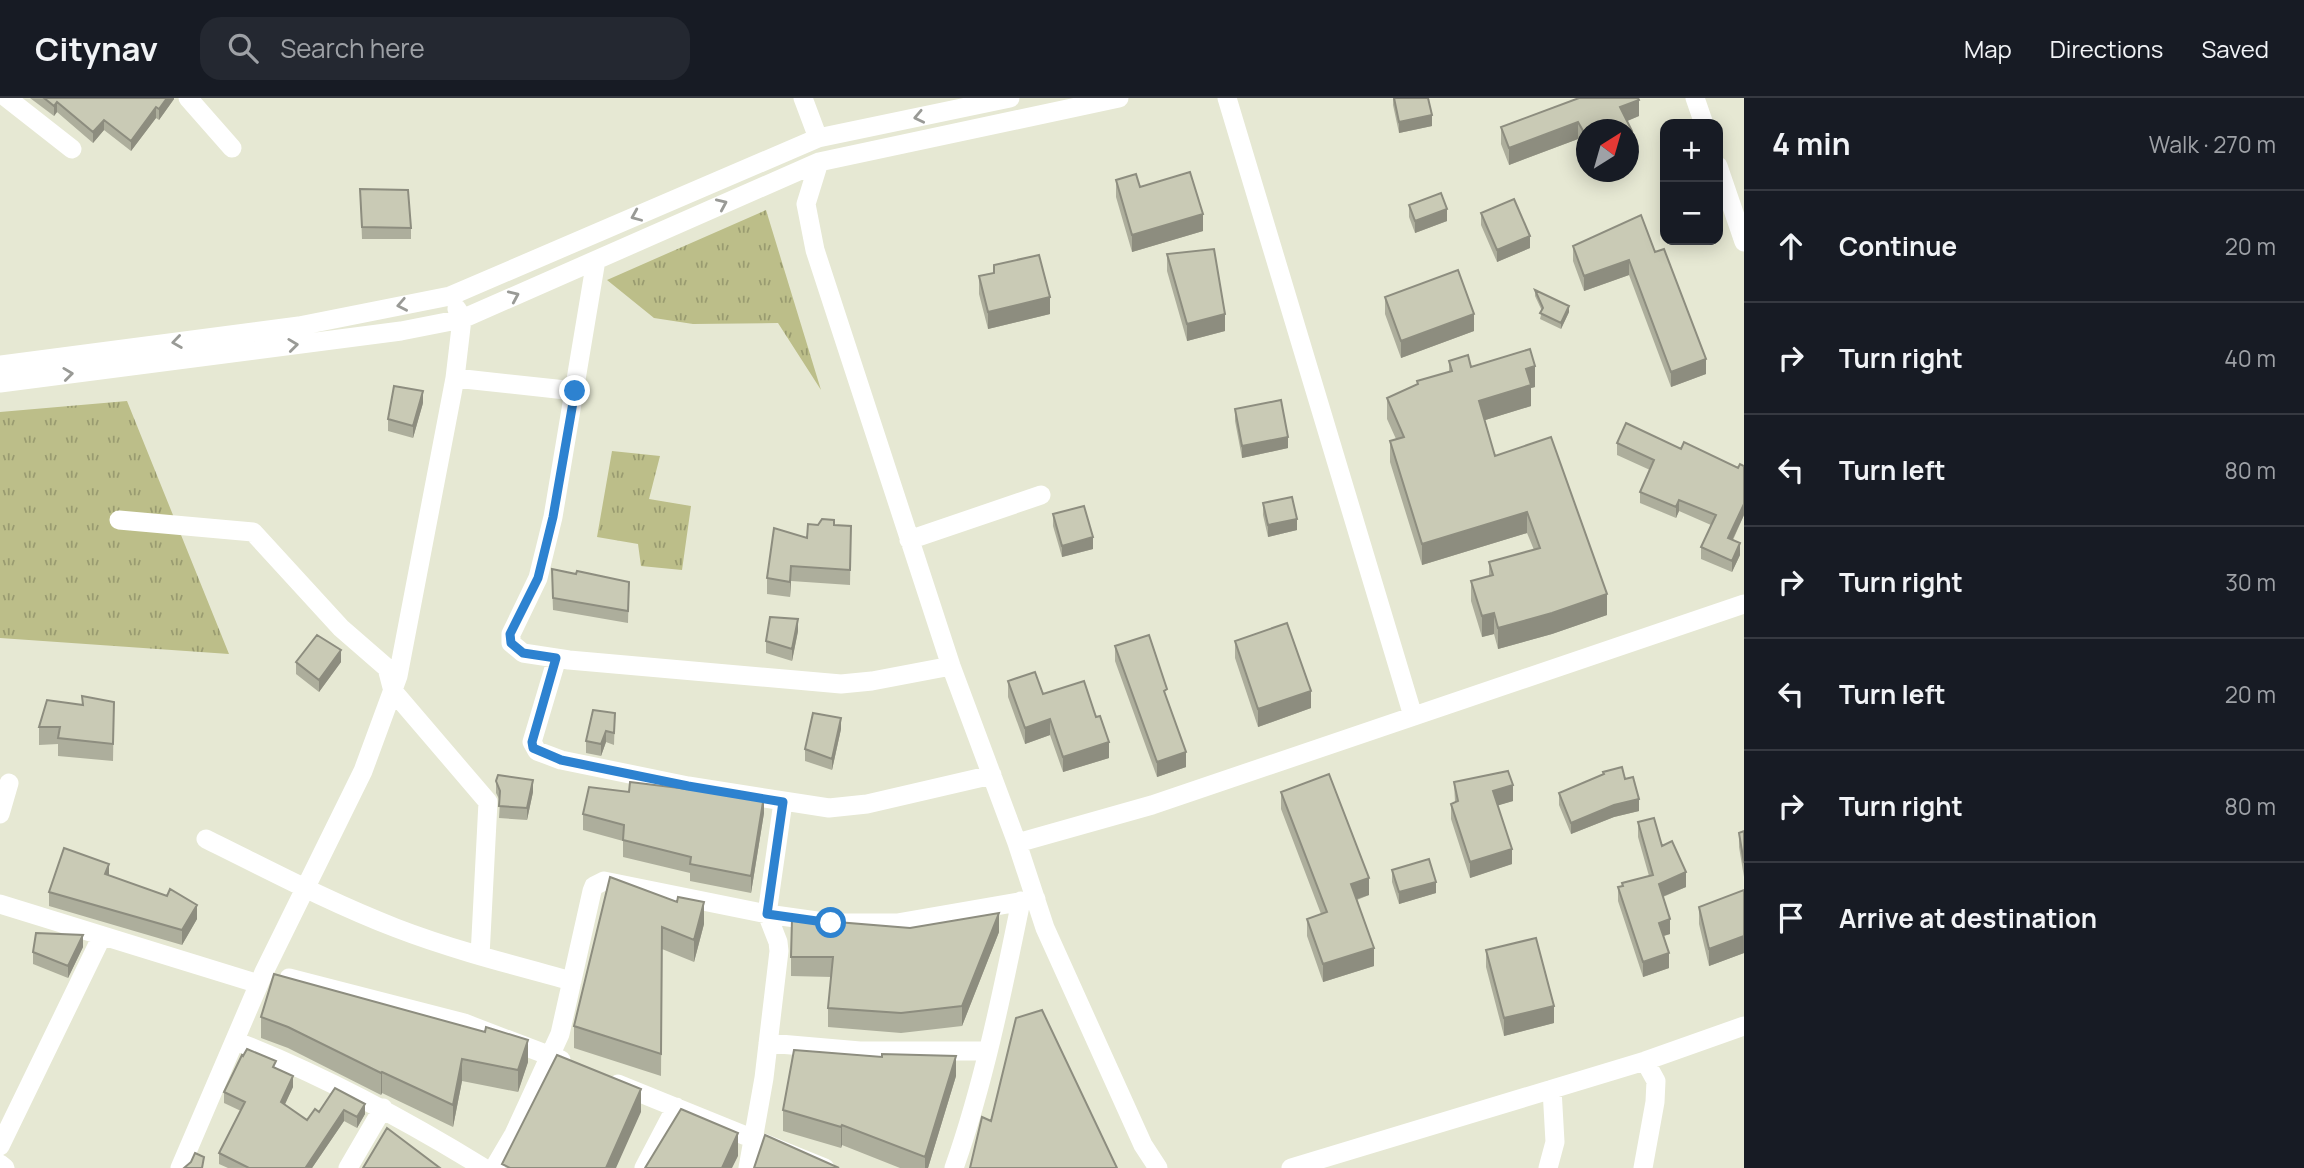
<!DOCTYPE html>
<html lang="en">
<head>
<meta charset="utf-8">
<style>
  :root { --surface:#171b24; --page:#242831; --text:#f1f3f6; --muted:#9ea1a6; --line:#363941 }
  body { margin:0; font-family:Manrope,sans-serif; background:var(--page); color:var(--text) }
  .controls { position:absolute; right:21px; top:21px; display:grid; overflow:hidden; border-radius:14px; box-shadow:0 4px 18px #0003 }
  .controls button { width:63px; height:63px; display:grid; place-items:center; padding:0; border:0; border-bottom:2px solid var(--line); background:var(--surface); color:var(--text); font:35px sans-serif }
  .compass { position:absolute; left:1576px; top:21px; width:63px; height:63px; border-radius:50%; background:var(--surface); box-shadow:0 4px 18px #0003; rotate:37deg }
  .stop { position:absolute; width:21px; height:21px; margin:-16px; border:5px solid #2d82d0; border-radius:50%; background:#fff }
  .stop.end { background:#2d82d0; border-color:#fff; box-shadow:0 2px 7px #0008 }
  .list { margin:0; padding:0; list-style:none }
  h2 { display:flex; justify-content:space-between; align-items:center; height:91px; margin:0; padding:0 28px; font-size:30px }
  h2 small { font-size:23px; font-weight:400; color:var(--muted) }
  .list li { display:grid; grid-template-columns:46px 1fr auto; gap:21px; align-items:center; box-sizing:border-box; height:112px; padding:0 28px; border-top:2px solid var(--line) }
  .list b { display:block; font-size:26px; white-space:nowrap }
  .list em { font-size:23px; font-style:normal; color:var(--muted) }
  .icon { flex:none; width:38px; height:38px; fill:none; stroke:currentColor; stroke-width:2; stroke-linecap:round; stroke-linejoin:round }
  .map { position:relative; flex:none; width:1744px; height:1070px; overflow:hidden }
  header { display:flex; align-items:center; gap:42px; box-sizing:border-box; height:98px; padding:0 35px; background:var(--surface); border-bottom:2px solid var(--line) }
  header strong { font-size:33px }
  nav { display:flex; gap:38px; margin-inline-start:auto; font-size:24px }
  .search { width:490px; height:63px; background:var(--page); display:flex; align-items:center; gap:18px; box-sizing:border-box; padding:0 24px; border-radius:21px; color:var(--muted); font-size:26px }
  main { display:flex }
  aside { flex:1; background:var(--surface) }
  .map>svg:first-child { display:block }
  .park { fill:url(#park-tufts) }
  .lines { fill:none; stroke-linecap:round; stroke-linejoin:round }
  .street { stroke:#fff; stroke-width:19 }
  .wall { fill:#adae9c }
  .shaded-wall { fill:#8d8d7f }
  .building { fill:#c9cab5; stroke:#8d8d7f; stroke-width:2 }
  .oneway { stroke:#999a96 }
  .route { stroke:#2d82d0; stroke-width:9 }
</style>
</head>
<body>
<header>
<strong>Citynav</strong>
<div class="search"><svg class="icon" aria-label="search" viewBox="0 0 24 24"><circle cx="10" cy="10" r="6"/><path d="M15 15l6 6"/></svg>Search here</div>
<nav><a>Map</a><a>Directions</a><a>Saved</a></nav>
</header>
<main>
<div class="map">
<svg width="1744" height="1070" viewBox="0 0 1744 1070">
  <defs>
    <pattern id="park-tufts" width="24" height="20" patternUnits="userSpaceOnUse" patternTransform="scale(1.75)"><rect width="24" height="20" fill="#bcbe89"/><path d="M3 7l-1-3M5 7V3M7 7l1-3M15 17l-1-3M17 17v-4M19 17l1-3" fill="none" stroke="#999b70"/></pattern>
  </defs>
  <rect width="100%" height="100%" fill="#e6e8d3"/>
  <path class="park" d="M766,112L821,292L778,225L693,226L654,220L607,182Z
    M127,303L229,556L0,540V314Z
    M612,353L660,358L649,401L691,408L682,472L641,468L638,446L597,439Z"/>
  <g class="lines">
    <path class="street" d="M7,0L72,51
      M188,0L232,50
      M803,0L818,40
      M1227,0L1413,618
      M1695,0L1704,26
      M819,64L806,106L815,152L951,568L1017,745L1045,830L1143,1047L1158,1070
      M1718,68L1744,144
      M596,162L553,419L538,480L511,536V545L523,555L569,562L841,586L872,583L951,568
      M0,267L299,228L450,198L818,40L1010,0
      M455,280L575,293
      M0,285L401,233L462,221L819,64L1119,0
      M119,422L253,434L341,530L387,570L393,593L488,704L480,858
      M909,442L1041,397
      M557,560L532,644L537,653L561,662L688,688L829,710L867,706L992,677
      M0,716L9,685
      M206,741C269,772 331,805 396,830C453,852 513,867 572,883
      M1017,745L1152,707L1744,506
      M0,806L259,886
      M289,880L464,925L561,962
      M235,943C323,977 404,1021 484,1070
      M768,945L860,953H986
      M618,986L825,1070
      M0,1048L102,838
      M0,1066L5,1070
      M180,1070L264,874L363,673L398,578L455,280L462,221L457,211
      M348,1070L383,1010
      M494,1070L514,1036L560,936L592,793L594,788L604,783L767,816L831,825H897L1036,801
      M644,1070L676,1009
      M748,1070L764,980L779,853L778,844L767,816L783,704
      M954,1070C984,985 1003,891 1021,803
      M1291,1070L1645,963L1744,928
      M1548,1070L1555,1044L1552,991
      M1643,1070L1655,1004L1656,983L1645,963"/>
  </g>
  <path class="wall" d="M30,0H174V1L159,22L156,20L131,53L104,32L93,45L57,14L54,18Z
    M1393,0H1428L1432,28L1399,35L1393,7Z
    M1639,18L1627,23L1632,49L1586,32V55L1578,41L1509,67L1501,46V29Z
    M1116,82L1140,89L1203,133L1132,154L1116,99Z
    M360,91L411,130V141H362Z
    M1409,107L1447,123L1415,135L1409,119Z
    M1481,115L1530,150L1497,164L1481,127Z
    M1573,148L1655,154L1706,276L1671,289L1629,177L1584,193L1573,163Z
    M1167,156L1225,233L1187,243L1167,173Z
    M979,178L1050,216L988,231L979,196Z
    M1535,192L1569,214L1561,231L1540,221L1542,213L1535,198Z
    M1385,199L1474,233L1401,260L1385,216Z
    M1449,263L1535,289L1531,290V308L1485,322L1495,358L1607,517L1552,536L1498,551L1494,536L1482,539L1471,503V483L1489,478V464L1534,452L1527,435L1422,467L1390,364V343L1396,341L1387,321V300L1417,286V283L1449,274Z
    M423,305L413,340L388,333V321Z
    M1235,311L1288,350L1242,360L1235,323Z
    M1617,345L1681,351L1738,370L1744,368V417L1733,442L1740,457L1732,474L1701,461V449L1711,427L1679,413L1676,420L1640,405V394L1650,372L1617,357Z
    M1263,405L1297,432L1268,439L1263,417Z
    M1053,416L1093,451L1062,459L1053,428Z
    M818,427L851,428L850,487L791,483L790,499L767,496V480Z
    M552,483L629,484L628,525L553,512Z
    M798,533L792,563L766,555V543Z
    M1235,543L1311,610L1258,629L1235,560Z
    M1115,548L1186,669L1157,679L1115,563Z
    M296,564H341L319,594L296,576Z
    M1008,583L1043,596L1096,619L1109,660L1063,674L1050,637L1025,646L1008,599Z
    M82,598L114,604L113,663L58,658V646L39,647V629L82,607Z
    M615,615L614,647L606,644L601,658L586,655V643Z
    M841,631L832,672L805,663V651Z
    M1603,674L1625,681L1639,713L1614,719L1571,736L1559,707V695L1603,677Z
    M496,683L533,694L527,722L499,720L500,703L496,695Z
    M1454,684L1513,703L1498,707L1512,766L1470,780L1451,721V706L1455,704Z
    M1281,694L1369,797L1357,802L1374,868L1323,884L1307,838V821L1321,816L1281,711Z
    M764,715L751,795L690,783V775L623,759V743L583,732V716Z
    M1638,724L1662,748L1686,789L1663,799L1670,836L1664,838L1669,870L1643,879L1618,803V789L1622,788V785L1649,778L1638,739Z
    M1744,733V779L1739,749V735Z
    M1392,772L1436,795L1399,806L1392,784Z
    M109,778L167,798L197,821L182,847L49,808V794Z
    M1744,792V855L1709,868L1699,826V809Z
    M677,804L704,826L694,864L662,851L661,978L574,950V928Z
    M825,823L910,830L999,834L962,928L901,935L828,929V910L832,879L791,878V859Z
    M83,849L68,880L33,866V854Z
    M1486,852L1554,925L1504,938L1486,869Z
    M261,919L528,964L518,994L462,983L453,1029L382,995L381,997L288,950L261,940Z
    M243,958L276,971L293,989L284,1007L307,1022L319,1014L335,990L365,1016L357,1030L344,1023L312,1070H228L219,1066V1055L241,1013L224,1005V994Z
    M956,978L928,1070H900L842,1047L841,1050L783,1033V1012Z"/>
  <path class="shaded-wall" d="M167,0H174V1L159,22V11Z
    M1639,2V18L1620,26V9Z
    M57,4V14L54,18V8Z
    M156,9V20L131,53V43Z
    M1432,17V28L1399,35V24Z
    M104,22V32L93,45V34Z
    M1578,24V41L1509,67V50Z
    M1632,33V49L1628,51V35Z
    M1447,111V123L1415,135V123Z
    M1203,116V133L1132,154V137Z
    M1530,138V150L1497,164V152Z
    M1629,162V177L1584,193V178Z
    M1050,199V216L988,231V214Z
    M1569,208V214L1561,231V225Z
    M1225,216V233L1187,243V226Z
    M1474,216V233L1401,260V243Z
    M1706,261V276L1671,289V274Z
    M1535,268V289L1531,290V308L1479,324V303L1526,271Z
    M423,293V305L413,340V328Z
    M1288,339V350L1242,360V348Z
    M1679,402V413L1676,420V409Z
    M1744,406V417L1728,451V440Z
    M1527,414V435L1422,467V446Z
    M1297,421V432L1268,439V427Z
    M1093,439V451L1062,459V448Z
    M1740,445V457L1732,474V463Z
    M791,468V483L790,499V484Z
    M1607,496V517L1552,536L1498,551V530Z
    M1494,515V536L1482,539V518Z
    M798,521V533L792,563V551Z
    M341,552V564L319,594V582Z
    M1311,593V610L1258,629V611Z
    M841,620V631L832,672V661Z
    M1050,621V637L1025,646V630Z
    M606,633V644L601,658V646Z
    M1109,644V660L1063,674V659Z
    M1186,654V669L1157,679V664Z
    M533,682V694L527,722V710Z
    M1513,687V703L1493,709V693Z
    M764,698V715L751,795V778Z
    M1639,701V713L1614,719L1571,736V725L1614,707Z
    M1512,751V766L1470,780V764Z
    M109,766V781L105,776Z
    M1686,774V789L1659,800V786Z
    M1369,780V797L1351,803V786Z
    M1436,784V795L1399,806V794Z
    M704,804V826L694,864V842Z
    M197,807V821L182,847V832Z
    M999,815V834L962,928V908Z
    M1670,821V836L1659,839V825Z
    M83,837V849L68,880V868Z
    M1744,838V855L1709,868V851Z
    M1374,850V868L1323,884V866Z
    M1669,855V870L1643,879V864Z
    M1554,908V925L1504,938V920Z
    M528,942V964L518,994V972Z
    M956,958V978L928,1070H925V1059Z
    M462,961V983L453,1029V1007Z
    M382,974V995L381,997V975Z
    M293,978V989L281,1015V1004Z
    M641,991V1014L616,1070H606Z
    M365,1006V1016L357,1030V1019Z
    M344,1012V1023L312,1070H306Z
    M842,1027V1047L841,1050V1029Z
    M738,1035V1058L732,1070H722Z"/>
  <path class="building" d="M44,0H167L159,11L156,9L131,43L104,22L93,34L57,4L54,8Z
    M1394,0H1428L1432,17L1399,24Z
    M1579,0H1638L1639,2L1620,9L1632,33L1628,35V32H1586V38L1578,24L1509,50L1501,29Z
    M1190,74L1203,116L1132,137L1116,82L1136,76L1140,89Z
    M360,91L408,92L411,130L362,129Z
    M1441,95L1447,111L1415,123L1409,107Z
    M1514,101L1530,138L1497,152L1481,115Z
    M1641,117L1655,154L1664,151L1706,261L1671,274L1629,162L1584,178L1573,148Z
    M1214,151L1225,216L1187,226L1167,156Z
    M1039,157L1050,199L988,214L979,178L994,175V167Z
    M1458,172L1474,216L1401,243L1385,199Z
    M1535,192L1569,208L1561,225L1540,215L1543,210Z
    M1530,251L1535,268L1526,271L1531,287L1479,303L1495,358L1551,339L1607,496L1552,515L1498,530L1494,515L1482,518L1471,483L1493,477L1489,464L1540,450L1527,414L1422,446L1390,343L1404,339L1387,300L1418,286L1417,283L1452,273L1449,263L1468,257L1471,269Z
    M394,288L423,293L413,328L388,321Z
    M1281,302L1288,339L1242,348L1235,311Z
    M1626,325L1681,351L1684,344L1738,370L1740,366L1744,368V406L1728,440L1740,445L1732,463L1701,449L1716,417L1679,402L1676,409L1640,394L1654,362L1617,345Z
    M1292,399L1297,421L1268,427L1263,405Z
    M1084,408L1093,439L1062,448L1053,416Z
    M822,421L834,422V427L851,428L850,472L791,468L790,484L767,480L774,430L807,440L808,426L818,427Z
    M552,471L576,476L577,473L629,484L628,513L553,500Z
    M770,519L798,521L792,551L766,543Z
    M1287,525L1311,593L1258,611L1235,543Z
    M317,537L341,552L319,582L296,564Z
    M1149,537L1167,591L1164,593L1186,654L1157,664L1115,548Z
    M1035,574L1043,596L1084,583L1096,619L1100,618L1109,644L1063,659L1050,621L1025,630L1008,583Z
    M82,598L114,604L113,646L58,640L60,629H39L47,602L83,607Z
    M593,612L615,615L614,635L606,633L601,646L586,643Z
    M813,615L841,620L832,661L805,651Z
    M1622,669L1625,681L1633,679L1639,701L1614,707L1571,725L1559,695L1604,676L1603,674Z
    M1508,673L1513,687L1493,693L1512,751L1470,764L1451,706L1458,703L1454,684Z
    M1329,676L1369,780L1351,786L1374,850L1323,866L1307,821L1327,814L1281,694Z
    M498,677L533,682L527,710L499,708L500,693L496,683Z
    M630,684L703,693L704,689L764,698L751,778L690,766L691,759L623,742L624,727L583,716L589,689L629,694Z
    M1654,720L1662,748L1672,743L1686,774L1659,786L1670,821L1659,825L1669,855L1643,864L1618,789L1623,788L1622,785L1653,777L1638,724Z
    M1744,733V765L1739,735Z
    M64,750L109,766L105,776L167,798L170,791L197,807L182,832L49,794Z
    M1429,761L1436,784L1399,794L1392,772Z
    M610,779L677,804L678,799L704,804L694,842L662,829L661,956L574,928Z
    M1744,792V838L1709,851L1699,809Z
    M999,815L962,908L901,915L828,910L833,859H791L792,822L825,820V823L910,830Z
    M36,835L83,837L68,868L33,854Z
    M1536,840L1554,908L1504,920L1486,852Z
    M274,876L485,934L486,929L528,942L518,972L462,961L453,1007L382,974L381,975L288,929L261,919Z
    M1042,912L1117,1070H970L982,1019L991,1023L1016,920Z
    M247,951L276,963L273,969L293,978L281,1004L307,1022L315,1011L319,1014L335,990L365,1006L357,1019L344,1012L306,1069L308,1070H249L219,1055L245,1004L224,994L242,957L243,958Z
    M794,952L882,959V956L956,958L925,1059L842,1027L841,1029L783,1012Z
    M557,957L641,991L606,1070H510L502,1066Z
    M681,1011L738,1035L722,1070H645Z
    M387,1030L440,1070H363Z
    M765,1037L839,1070H754Z
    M195,1055L204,1059L202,1070H184L191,1064Z"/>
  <defs><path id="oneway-chevron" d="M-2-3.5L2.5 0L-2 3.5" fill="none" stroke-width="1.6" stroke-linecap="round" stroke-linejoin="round" transform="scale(1.75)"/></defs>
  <g class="oneway">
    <use href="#oneway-chevron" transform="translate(919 19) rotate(168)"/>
    <use href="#oneway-chevron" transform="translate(722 106) rotate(-24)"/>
    <use href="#oneway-chevron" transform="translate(636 118) rotate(157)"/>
    <use href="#oneway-chevron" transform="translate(514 198) rotate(-24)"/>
    <use href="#oneway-chevron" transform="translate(402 207) rotate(169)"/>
    <use href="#oneway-chevron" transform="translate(177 244) rotate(172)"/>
    <use href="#oneway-chevron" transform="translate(293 247) rotate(-7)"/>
    <use href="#oneway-chevron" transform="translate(68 276) rotate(-7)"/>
  </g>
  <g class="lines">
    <path class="route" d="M575,293L553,419L538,480L510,536L511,545L523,555L556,560L532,644L533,650L561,662L688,688L783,704L767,816L831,825"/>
  </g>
</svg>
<div class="controls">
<button>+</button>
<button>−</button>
</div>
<svg class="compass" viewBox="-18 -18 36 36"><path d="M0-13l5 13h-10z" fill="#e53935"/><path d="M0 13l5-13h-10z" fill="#9ea1a6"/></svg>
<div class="stop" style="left:831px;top:825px"></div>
<div class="stop end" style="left:575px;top:293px"></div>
</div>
<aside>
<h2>4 min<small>Walk · 270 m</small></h2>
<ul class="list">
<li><svg class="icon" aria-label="ahead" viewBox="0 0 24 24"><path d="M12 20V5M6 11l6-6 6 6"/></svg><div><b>Continue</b></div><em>20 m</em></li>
<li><svg class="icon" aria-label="right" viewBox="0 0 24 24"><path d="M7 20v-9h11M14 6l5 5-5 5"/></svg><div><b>Turn right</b></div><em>40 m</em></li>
<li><svg class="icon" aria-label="left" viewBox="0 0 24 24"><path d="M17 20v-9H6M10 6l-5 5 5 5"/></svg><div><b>Turn left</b></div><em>80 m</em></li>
<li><svg class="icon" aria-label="right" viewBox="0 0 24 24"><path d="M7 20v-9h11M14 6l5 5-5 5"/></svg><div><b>Turn right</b></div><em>30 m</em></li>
<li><svg class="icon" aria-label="left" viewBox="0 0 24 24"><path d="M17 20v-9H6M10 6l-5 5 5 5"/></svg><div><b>Turn left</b></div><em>20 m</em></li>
<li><svg class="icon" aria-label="right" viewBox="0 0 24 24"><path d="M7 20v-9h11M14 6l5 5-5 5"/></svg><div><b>Turn right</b></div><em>80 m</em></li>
<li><svg class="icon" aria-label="arrive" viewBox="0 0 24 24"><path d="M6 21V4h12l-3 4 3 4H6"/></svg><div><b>Arrive at destination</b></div></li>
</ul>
</aside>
</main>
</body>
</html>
